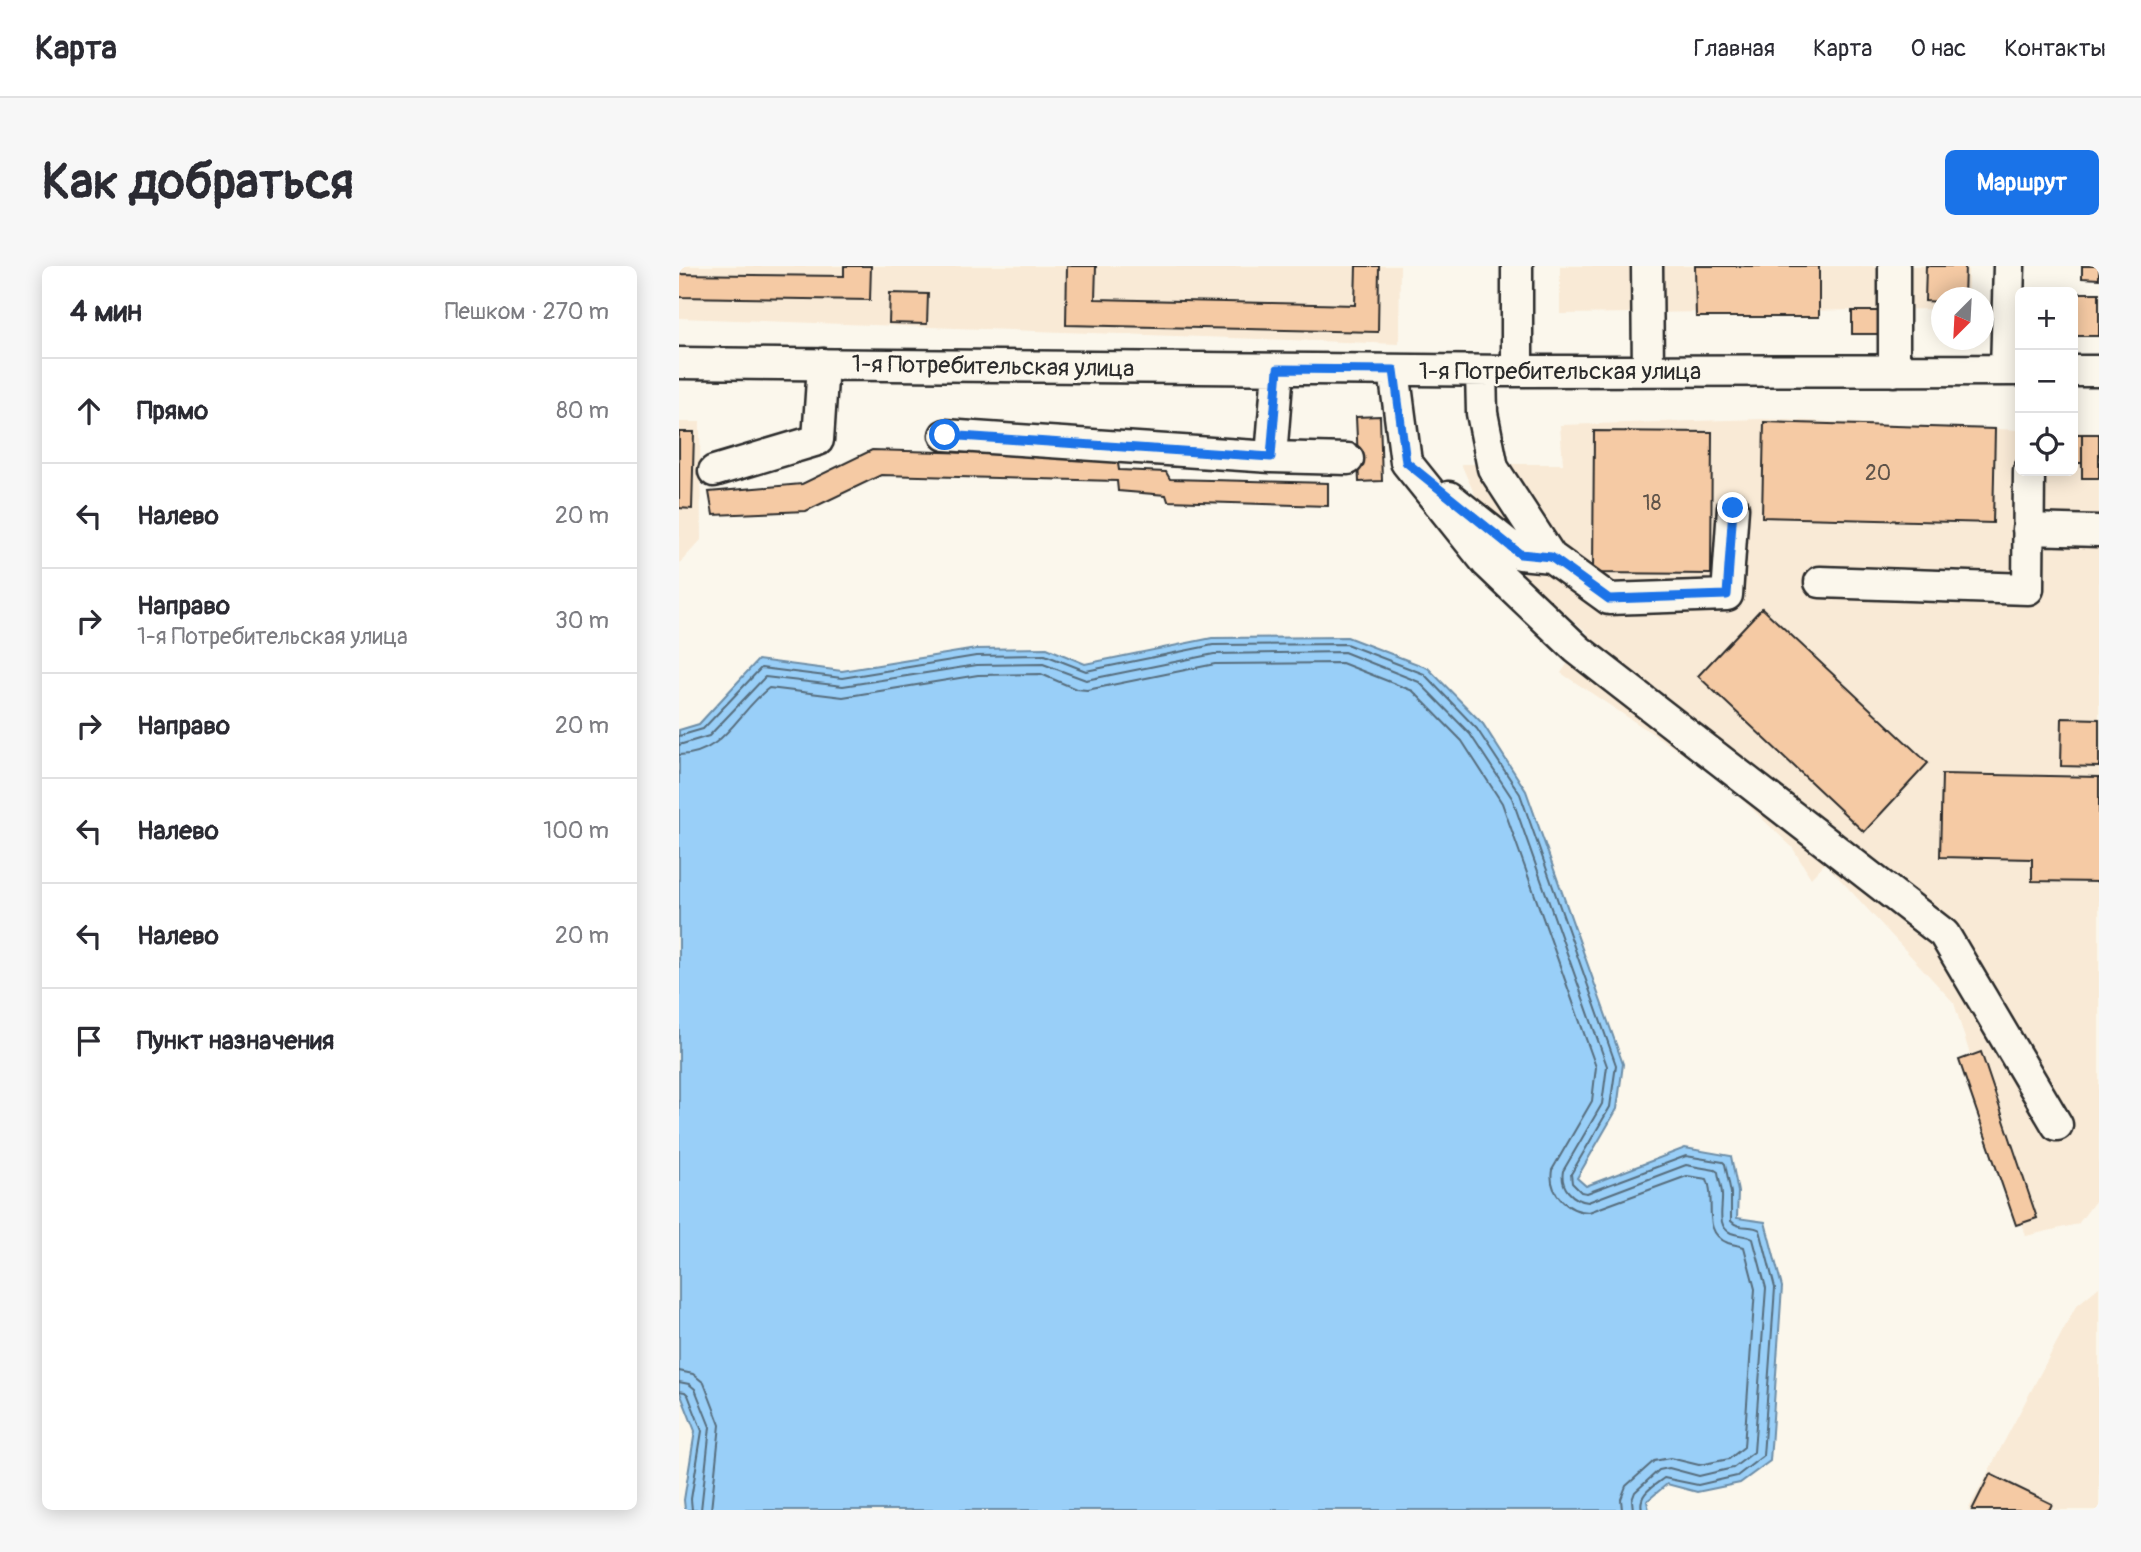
<!DOCTYPE html>
<html lang="ru">
<head>
<meta charset="utf-8">
<style>
  :root { --surface:#fff; --page:#f7f7f7; --text:#2b2b33; --muted:#7c7c81; --line:#e1e1e2; --accent:#1a73e8 }
  body { margin:0; font-family:Pangolin,sans-serif; background:var(--page); color:var(--text) }
  .controls { position:absolute; right:21px; top:21px; display:grid; overflow:hidden; border-radius:10px; box-shadow:0 4px 18px #0003 }
  .controls button { width:63px; height:63px; display:grid; place-items:center; padding:0; border:0; border-bottom:2px solid var(--line); background:var(--surface); color:var(--text); font:35px sans-serif }
  .compass { position:absolute; left:1252px; top:21px; width:63px; height:63px; border-radius:50%; background:var(--surface); box-shadow:0 4px 18px #0003; rotate:204deg }
  .stop { position:absolute; width:21px; height:21px; margin:-16px; border:5px solid #1a73e8; border-radius:50%; background:#fff }
  .stop.end { background:#1a73e8; border-color:#fff; box-shadow:0 2px 7px #0008 }
  .list { margin:0; padding:0; list-style:none }
  h2 { display:flex; justify-content:space-between; align-items:center; height:91px; margin:0; padding:0 28px; font-size:30px }
  h2 small { font-size:23px; font-weight:400; color:var(--muted) }
  .list li { display:grid; grid-template-columns:46px 1fr auto; gap:21px; align-items:center; box-sizing:border-box; height:105px; padding:0 28px; border-top:2px solid var(--line) }
  .list b { display:block; font-size:26px; white-space:nowrap }
  .list p { margin:0; font-size:23px; white-space:nowrap; color:var(--muted) }
  .list em { font-size:23px; font-style:normal; color:var(--muted) }
  .icon { flex:none; width:38px; height:38px; fill:none; stroke:currentColor; stroke-width:2; stroke-linecap:round; stroke-linejoin:round }
  .map { position:relative; flex:none; width:1420px; height:1244px; overflow:hidden; border-radius:10px }
  header { display:flex; align-items:center; gap:42px; box-sizing:border-box; height:98px; padding:0 35px; background:var(--surface); border-bottom:2px solid var(--line) }
  header strong { font-size:33px }
  nav { display:flex; gap:38px; margin-inline-start:auto; font-size:24px }
  .intro { display:flex; align-items:center; justify-content:space-between; box-sizing:border-box; height:168px; padding:0 42px }
  h1 { margin:0; font-size:49px }
  .button { padding:18px 32px; border-radius:10px; background:var(--accent); color:#fff; font-size:24px; font-weight:700 }
  main { display:flex; gap:42px; padding:0 42px }
  aside { flex:1; background:var(--surface); border-radius:10px; box-shadow:0 4px 18px #0003 }
  .map>svg:first-child { display:block }
  .built { fill:#f9ead6 }
  .water { fill:#99cff8; stroke:#6d8da6; stroke-width:2 }
  .lines { fill:none; stroke-linecap:round; stroke-linejoin:round }
  .shore { stroke:#576d7d; stroke-width:2 }
  .building { fill:#f5caa4; stroke:#2b2b2b; stroke-width:2 }
  .minor-casing { stroke:#2b2b2b; stroke-width:35 }
  .minor { stroke:#fbf7ec; stroke-width:30 }
  .route { stroke:#1a73e8; stroke-width:9 }
  .labels { text-anchor:middle; stroke-width:5; stroke-linejoin:round; paint-order:stroke }
  .number-label { font-size:21px; fill:#5e5349 }
  .street-label { font-size:24px; fill:#2b2b2b; stroke:#fbf7ec }
</style>
</head>
<body>
<header>
<strong>Карта</strong>
<nav><a>Главная</a><a>Карта</a><a>О нас</a><a>Контакты</a></nav>
</header>
<div class="intro"><h1>Как добраться</h1><a class="button">Маршрут</a></div>
<main>
<aside>
<h2>4 мин<small>Пешком · 270 m</small></h2>
<ul class="list">
<li><svg class="icon" aria-label="ahead" viewBox="0 0 24 24"><path d="M12 20V5M6 11l6-6 6 6"/></svg><div><b>Прямо</b></div><em>80 m</em></li>
<li><svg class="icon" aria-label="left" viewBox="0 0 24 24"><path d="M17 20v-9H6M10 6l-5 5 5 5"/></svg><div><b>Налево</b></div><em>20 m</em></li>
<li><svg class="icon" aria-label="right" viewBox="0 0 24 24"><path d="M7 20v-9h11M14 6l5 5-5 5"/></svg><div><b>Направо</b><p>1-я Потребительская улица</p></div><em>30 m</em></li>
<li><svg class="icon" aria-label="right" viewBox="0 0 24 24"><path d="M7 20v-9h11M14 6l5 5-5 5"/></svg><div><b>Направо</b></div><em>20 m</em></li>
<li><svg class="icon" aria-label="left" viewBox="0 0 24 24"><path d="M17 20v-9H6M10 6l-5 5 5 5"/></svg><div><b>Налево</b></div><em>100 m</em></li>
<li><svg class="icon" aria-label="left" viewBox="0 0 24 24"><path d="M17 20v-9H6M10 6l-5 5 5 5"/></svg><div><b>Налево</b></div><em>20 m</em></li>
<li><svg class="icon" aria-label="arrive" viewBox="0 0 24 24"><path d="M6 21V4h12l-3 4 3 4H6"/></svg><div><b>Пункт назначения</b></div></li>
</ul>
</aside>
<div class="map">
<svg width="1420" height="1244" viewBox="0 0 1420 1244">
  <rect width="100%" height="100%" fill="#fbf7ec"/>
  <filter id="ink" filterUnits="userSpaceOnUse"><feTurbulence type="fractalNoise" baseFrequency=".0143" numOctaves="2"/><feDisplacementMap in="SourceGraphic" scale="14" xChannelSelector="R" yChannelSelector="G"/><feConvolveMatrix kernelMatrix="1 2 1 2 8 2 1 2 1" color-interpolation-filters="sRGB"/></filter>
  <g filter="url(#ink)">
    <path class="built" d="M0,0H721L720,78L0,52Z
      M881,0H1289V31L1262,32V43L881,48Z
      M1083,153L1341,164V205H1394V166L1420,167V930L1399,958L1347,970L1275,737L1146,597L1132,612L1113,581L1039,511L882,407L909,367L826,296L782,198H884L881,159Z
      M0,156H21L22,274L0,298Z
      M1420,1021V1244H1289L1397,1040Z"/>
    <path class="water" d="M668,371L749,402L804,458L847,525L944,798L938,843L898,912L907,920L1006,882L1052,890L1059,926L1058,952L1086,956L1103,1021L1091,1195L1061,1217L1018,1226L988,1218L968,1235L970,1244H6L5,1234L16,1165L0,1124V464L20,458L79,394L163,405L297,383L368,382L406,398L533,372Z"/>
    <g class="lines">
      <path class="shore" d="M0,470L24,463L82,402L163,412L297,390L366,389L407,405L534,379L667,378L745,408L798,463L841,528L937,799L931,841L892,908L893,917L902,926L908,927L1007,890L1044,896L1046,898L1052,927V955C1060,964 1073,958 1081,964L1096,1022L1084,1190L1058,1210L1019,1219L985,1212C973,1221 959,1228 963,1244
        M0,479L30,470L86,411L164,420L298,399L364,398L407,414L535,388L665,386L740,416L791,468L833,532L928,800L923,838L884,905C881,921 893,934 909,936L1007,899L1036,904L1039,906C1040,914 1043,922 1043,929C1044,942 1037,960 1052,967C1060,970 1068,969 1074,973L1087,1022L1075,1186L1054,1202L1020,1210L990,1202L980,1204L956,1226L953,1234L954,1244
        M0,489C46,488 58,446 90,422L164,431L299,409L362,408L397,423L408,424L536,398L663,397L734,425L783,475L823,537L917,801L913,835L873,904C869,926 888,946 910,946L1008,910L1028,913C1038,934 1021,966 1049,977C1055,979 1060,979 1065,981L1076,1023L1065,1181L1050,1193L1020,1199L991,1192L975,1195L947,1220L942,1233L943,1244
        M0,1105L14,1108L25,1117L41,1159L32,1244
        M0,1116L10,1118L16,1123L31,1161L22,1244
        M0,1125L6,1126L9,1129L23,1165L12,1233L13,1244"/>
    </g>
    <path class="building" d="M165,0H192L191,34L0,31V8L165,10Z
      M388,0H417L416,33L676,39L677,0H700L699,66L387,59Z
      M1016,0H1140V51H1017Z
      M1247,0H1286L1285,32H1262V36L1246,35Z
      M1403,0H1420V13L1403,12Z
      M211,27L249,28L248,58L210,57Z
      M1394,27H1420V70H1394Z
      M1173,45H1211V68H1173Z
      M701,150L703,215L680,216L677,151Z
      M1085,156L1316,163L1314,257L1083,251Z
      M915,165L1033,166L1032,308L914,307Z
      M0,166H15L13,243L0,242Z
      M1394,168H1403V197H1394Z
      M1403,168H1420V212H1403Z
      M193,184L438,191L440,204L487,206L491,213L649,217V240L489,235L487,229L439,225L438,215L202,209L127,245L34,249L30,226L123,218Z
      M1083,342L1249,497L1185,566L1019,410Z
      M1383,452L1420,453V501L1382,500Z
      M1263,508L1420,511V616L1353,615V593L1261,591Z
      M1302,786L1358,952L1337,959L1280,794Z
      M1311,1208L1373,1238L1370,1244H1293Z"/>
    <g class="lines">
      <defs>
        <path id="minor" d="M968,0L969,105
          M1215,0V105
          M0,97L838,105L1341,104
          M715,104L727,196L808,297L898,383L1265,668L1378,859
          M1327,104L1330,0
          M802,105L803,147L814,202L872,291L930,333L1048,329L1054,242
          M838,105V0
          M1394,105H1420
          M266,169L592,191L599,103
          M592,191L669,193
          M35,205L139,174L144,98
          M770,231L841,288L872,291
          M1349,263L1420,265
          M1141,316L1349,323L1350,205"/>
      </defs>
      <use href="#minor" class="minor-casing"/>
      <use href="#minor" class="minor"/>
    </g>
  </g>
  <g class="lines" filter="url(#ink)">
    <path class="route" d="M266,169L592,191L599,103L715,104L727,196L841,288L872,291L930,333L1048,329L1054,242"/>
  </g>
  <g class="labels">
    <g class="number-label">
      <text x="1199" y="214">20</text>
      <text x="973" y="244">18</text>
    </g>
    <g class="street-label">
      <text transform="translate(314 100) rotate(1)" y="8">1-я Потребительская улица</text>
      <text x="881" y="113">1-я Потребительская улица</text>
    </g>
  </g>
</svg>
<div class="controls">
<button>+</button>
<button>−</button>
<button><svg class="icon" aria-label="locate" viewBox="0 0 24 24"><circle cx="12" cy="12" r="6"/><path d="M12 2v4M12 18v4M2 12h4M18 12h4"/></svg></button>
</div>
<svg class="compass" viewBox="-18 -18 36 36"><path d="M0-13l5 13h-10z" fill="#e53935"/><path d="M0 13l5-13h-10z" fill="#7c7c81"/></svg>
<div class="stop" style="left:266px;top:169px"></div>
<div class="stop end" style="left:1054px;top:242px"></div>
</div>
</main>
</body>
</html>
